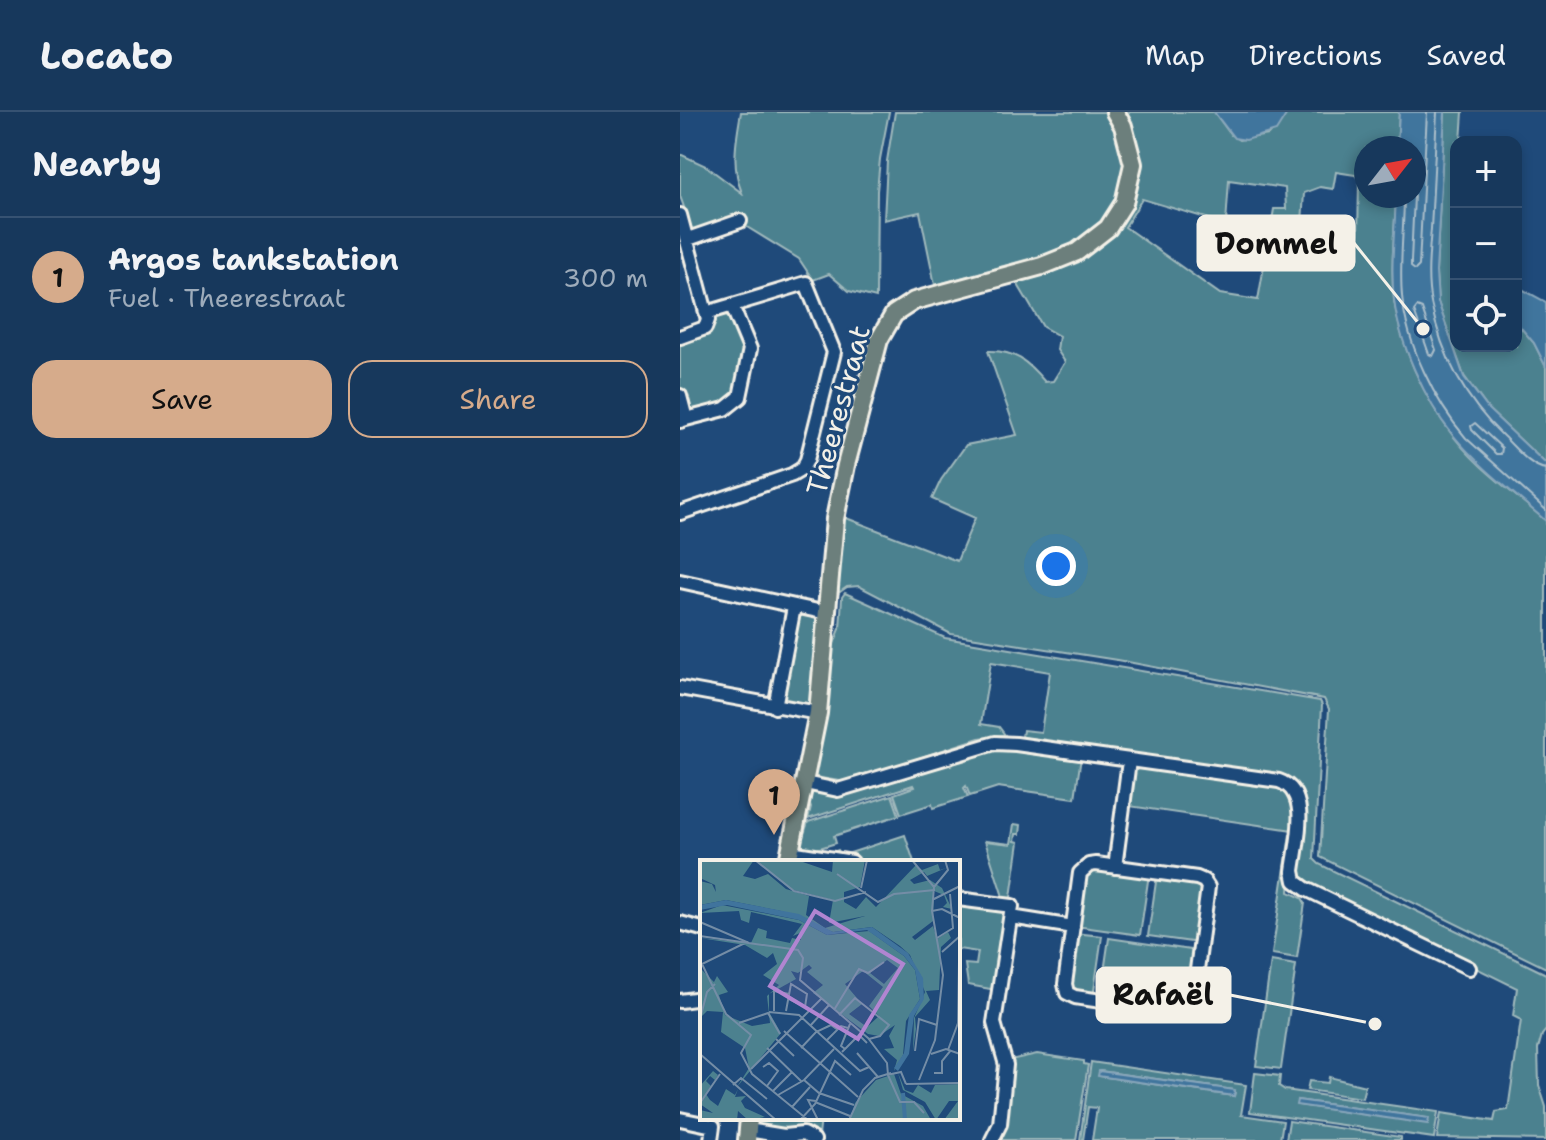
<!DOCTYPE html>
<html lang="en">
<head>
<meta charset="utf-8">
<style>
  :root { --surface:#17385c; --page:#244365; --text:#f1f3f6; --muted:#9eacbb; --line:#365272; --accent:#d6ab8b }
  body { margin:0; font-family:"Shantell Sans",sans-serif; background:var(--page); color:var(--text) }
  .controls { position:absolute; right:24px; top:24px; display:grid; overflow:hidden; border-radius:16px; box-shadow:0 4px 12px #0003 }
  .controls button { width:72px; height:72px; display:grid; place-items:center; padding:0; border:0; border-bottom:2px solid var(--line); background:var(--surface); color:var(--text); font:40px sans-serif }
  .compass { position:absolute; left:674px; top:24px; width:72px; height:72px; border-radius:50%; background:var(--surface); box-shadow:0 4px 12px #0003; rotate:59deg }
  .you { position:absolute; left:376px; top:454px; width:28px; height:28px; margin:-20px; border:6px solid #fff; border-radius:50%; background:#1a73e8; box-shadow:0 0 0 12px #1a73e833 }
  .badge { display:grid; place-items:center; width:52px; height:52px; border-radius:50%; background:var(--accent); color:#111; font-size:26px; font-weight:700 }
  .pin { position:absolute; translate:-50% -66px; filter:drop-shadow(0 2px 4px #0008) }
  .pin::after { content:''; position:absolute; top:42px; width:28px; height:24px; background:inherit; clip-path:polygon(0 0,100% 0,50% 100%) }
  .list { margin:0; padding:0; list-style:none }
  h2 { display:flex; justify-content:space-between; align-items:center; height:104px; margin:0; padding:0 32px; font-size:34px }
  h2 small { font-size:26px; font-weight:400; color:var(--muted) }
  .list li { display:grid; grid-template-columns:52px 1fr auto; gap:24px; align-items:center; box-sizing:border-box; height:120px; padding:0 32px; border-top:2px solid var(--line) }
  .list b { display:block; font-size:30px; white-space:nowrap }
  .list p { margin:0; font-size:26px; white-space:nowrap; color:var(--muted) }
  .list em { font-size:26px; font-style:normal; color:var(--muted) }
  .actions { display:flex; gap:16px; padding:24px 32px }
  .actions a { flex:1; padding:18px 0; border:2px solid var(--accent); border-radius:24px; text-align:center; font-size:28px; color:var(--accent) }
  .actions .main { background:var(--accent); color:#111 }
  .icon { flex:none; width:44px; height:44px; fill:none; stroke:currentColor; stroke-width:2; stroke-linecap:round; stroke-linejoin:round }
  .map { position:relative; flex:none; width:866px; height:1028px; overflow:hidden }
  header { display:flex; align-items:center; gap:48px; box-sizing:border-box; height:112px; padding:0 40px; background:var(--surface); border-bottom:2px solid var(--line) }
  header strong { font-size:38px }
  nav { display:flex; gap:44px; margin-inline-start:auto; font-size:28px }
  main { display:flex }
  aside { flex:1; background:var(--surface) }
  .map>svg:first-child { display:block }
  .green { fill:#4c818f; stroke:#a0b9bc; stroke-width:2; fill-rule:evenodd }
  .water { fill:#40749d; stroke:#88a6bb; stroke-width:2 }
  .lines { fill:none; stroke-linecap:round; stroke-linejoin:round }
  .shore { stroke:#acbfca; stroke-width:2 }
  .minor-casing { stroke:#f4f1e8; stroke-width:18 }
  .major-casing { stroke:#f4f1e8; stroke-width:22 }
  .minor { stroke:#1f4a7a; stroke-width:12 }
  .major { stroke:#6c7f7c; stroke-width:16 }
  .labels { text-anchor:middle; stroke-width:6; stroke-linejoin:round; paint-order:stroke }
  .street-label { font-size:28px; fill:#f4f1e8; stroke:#1f4a7a }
  .inset-river { fill:none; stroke:#40749d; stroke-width:4 }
  .inset-road { fill:none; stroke:#748da6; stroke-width:2 }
  .view { fill:#b185d1; fill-opacity:0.15; stroke:#b185d1; stroke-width:4 }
  .inset-edge { fill:none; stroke:#f4f1e8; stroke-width:4 }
  .leader { fill:none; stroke:#f4f1e8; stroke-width:3 }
  .callout-dot { fill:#f4f1e8; stroke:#1f4a7a; stroke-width:3 }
  .callout { fill:#f4f1e8; stroke:#f4f1e8; stroke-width:3 }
  .callout-label { font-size:30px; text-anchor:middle; font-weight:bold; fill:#111 }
</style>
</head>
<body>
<header>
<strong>Locato</strong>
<nav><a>Map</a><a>Directions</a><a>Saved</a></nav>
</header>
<main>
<aside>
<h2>Nearby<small></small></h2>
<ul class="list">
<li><span class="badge">1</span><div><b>Argos tankstation</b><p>Fuel · Theerestraat</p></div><em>300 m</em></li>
</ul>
<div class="actions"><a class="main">Save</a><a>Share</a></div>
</aside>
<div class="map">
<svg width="866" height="1028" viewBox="0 0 866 1028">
  <rect width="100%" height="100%" fill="#1f4a7a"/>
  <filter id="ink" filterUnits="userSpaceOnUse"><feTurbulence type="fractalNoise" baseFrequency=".0125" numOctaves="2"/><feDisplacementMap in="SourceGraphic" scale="16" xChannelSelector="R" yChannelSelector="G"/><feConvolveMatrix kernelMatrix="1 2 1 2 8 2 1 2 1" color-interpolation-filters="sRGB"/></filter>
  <g filter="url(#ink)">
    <path class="green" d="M61,0H209L200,47L197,79L196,186L169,179L149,162L133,168L119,147L62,112L13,120L0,84V42L26,54L62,81C51,54 56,28 61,0Z
      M215,0H428L445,31V75L423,110L401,128L374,140L255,173L240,100L204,108L207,49Z
      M439,0H534L551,23L559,28L588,23L608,0H719L717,36H686V84H716C715,119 710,153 714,188C720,232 742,281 768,317C793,353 833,380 866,409V856L640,745L649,597L644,587L437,548L271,522L179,474L167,475L153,485L161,404L277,449L295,406L252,387L261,368L286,333L337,323L308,239C335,238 348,250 365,270L373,269L385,250L377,238L379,224L363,215L334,166L393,145L456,74L460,51ZM656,60L675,63L679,67L678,128L621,126L624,81L640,75L653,77ZM549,68L605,76L606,97H594L578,188L540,182L445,115L462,87L546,112Z
      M765,0H783L781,30H776V151L772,169L776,174V234H836V210L854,231L866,255V352L809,298L784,264L758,190L756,160Z
      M51,198L66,238L53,290L9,304L0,276V228L30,218L34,213L32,204Z
      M165,481L265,526L640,589L642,593L634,747L639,752L866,862V918L862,923L858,937L859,973L866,995V1028L757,1026L761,1001L814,1009L816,1000L828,998L841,908L833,904L837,876L631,775L618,765L616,676L453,642L342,625L343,618L361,620L370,560L311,550L301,612L319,615L325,623L299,626L166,670L134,665L146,604L153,534L160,517L162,485Z
      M121,500L138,506L133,577L129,594L103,591L100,584L116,503Z
      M319,634L401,645L395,686L318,675L290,684L286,674L284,676L288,685L253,696L252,692L221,702L214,682L234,675L233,673L128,707L131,695L129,689L134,677L156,682L274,645L277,651V644Z
      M454,654L600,673C617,684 614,700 613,718L449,694Z
      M212,683L219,703L154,724L156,731L130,739L119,737L128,710Z
      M334,712L341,713L340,722H336L335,729L339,730L330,792L325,791L305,729L331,732Z
      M610,722H613L609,780L622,786L625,791L617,846L592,842Z
      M225,723L234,750H180L148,742L158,738L161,744Z
      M408,757L442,758L446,762L457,764L461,761L469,762L460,823L395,814L402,767Z
      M477,763L515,768L525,776L519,831L468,824Z
      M278,792L329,800L316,878L288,873L285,852L296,853L298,840L278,837Z
      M394,821L422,824L413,886L391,881L390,848L395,845L396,833L393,829Z
      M429,826L518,839L511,889L504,897L465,889L459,893L420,887Z
      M591,849L616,853L601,957L576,954Z
      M357,942L404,949V952L408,953L396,1028H317L330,948Z
      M411,950L566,973L561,1003L603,1009L600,1028H412L417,996L408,995L403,1028H400ZM420,959L554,978L555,979L554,984L419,964Z
      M575,961L600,964L599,974L605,978L758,1000L754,1026L570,1000ZM617,988L748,1006V1011L617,993Z
      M649,965L685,974L682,986L627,978L629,969L648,971Z
      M75,1006L90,1009L91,1006H141L139,1024L119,1017L102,1019L74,1017Z
      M609,1009L721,1025V1028H606Z"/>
    <path class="water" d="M534,0H608L596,19L566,28L554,26Z
      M719,0H765L756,160L758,190L784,265L809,298L866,352V409C834,381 799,355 772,322C745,289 719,230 714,188C710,153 715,119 716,84H734V36H717Z
      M836,174L866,190V255L854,231L836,210Z
      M419,959L555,978L554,984L418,964Z
      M617,988L749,1006L748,1012L616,993Z"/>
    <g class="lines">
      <path class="shore" d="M757,0C755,39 753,78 751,117C749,141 746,167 751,191C761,242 785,288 823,324C835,335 850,355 866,357
        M724,84C724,118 719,151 722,184C727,233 754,289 786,326L866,398
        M734,84L731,149V155L735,158L739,154L747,0
        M737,195L742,197L756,238L753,244L749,242L734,199Z
        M795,311L822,336L821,342H816L792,318L791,314Z"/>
      <defs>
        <path id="minor" d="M0,103L28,208L25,216L0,225
          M8,127L60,109
          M0,284L6,307L0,309
          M6,307L45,297L60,285L70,237L52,194
          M0,401L112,363L122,357L127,348L154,240L126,171L26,201
          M0,469L147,501
          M0,576L138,601
          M95,595L114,495
          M125,671L158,678L315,631L336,632L599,669C632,680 616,733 613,759L615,769L626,777L789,856
          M110,740L172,750
          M416,752L517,766L524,769L528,775L513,888L506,899L500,901L395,885L387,881L385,872L400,761L409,753Z
          M435,755L449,649
          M278,787L332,794L314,911L326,953L320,1012L312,1028
          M331,805L393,815
          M0,811L22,817
          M0,889L22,886
          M0,1007L33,1014L31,1028
          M68,1018L104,1024L123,1022L134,1028"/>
        <path id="major" d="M108,750L138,601L155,407L166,353L199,228L214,202L234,189L362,154L397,140L428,116L444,91L453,52L443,14L435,0
          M67,1028L69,1006"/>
      </defs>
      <use href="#minor" class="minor-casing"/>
      <use href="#major" class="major-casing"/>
      <use href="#minor" class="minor"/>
      <use href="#major" class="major"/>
    </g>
  </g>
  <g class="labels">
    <g class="street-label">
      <text transform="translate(158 298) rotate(-75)" y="10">Theerestraat</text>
    </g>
  </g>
  <g transform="translate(20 748)">
    <rect width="260" height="260" fill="#1f4a7a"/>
    <path d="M0,0H54L43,16L55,19L68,14L86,29L109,36L106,55L125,68L165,56L129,63L133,40L90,29L55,0H97L132,12L133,0H165L160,27L144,32V42L156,49L166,37L176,47L216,5L222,10L238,4L240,10L246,8L227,16L224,12L210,20L214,24L230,20L242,28L252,49L243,47L247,43L244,35L234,31L233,61L212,77L215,80L233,66L237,79L248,72L251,78L241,87L239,130L226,131L230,140L215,157L216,169L213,191L214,158L225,132L210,95L200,86L172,67L133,72L81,51L26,40L0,45V21L12,24L16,32L15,25L0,18ZM22,45L99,60L127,75L169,71L204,96L215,110L220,139L206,161L203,195L194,211L197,200L184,189L194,188L189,176L195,165L179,176L168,174L113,133L123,125L107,112L112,108L109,105L98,113L91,111L96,119L69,134V152L81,173L37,227L49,208L45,188L21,172L23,152L7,151L0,158V114L2,110L14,122L17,116L28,132L19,135L25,155L52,166L70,163L67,136L79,125L63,115L77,104L73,93L67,98L45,85L0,78L51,83L58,68L67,71L66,78L90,83L92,78L101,80L100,73L93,76L102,64L51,52L49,63L41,60L39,51L0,53ZM187,100L198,108L184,124L170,113ZM163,111L183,127L169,146L179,156L167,167L149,154L162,144L145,124ZM13,211L18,215L15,220L10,216L6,221L11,226L6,234L10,240L18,246L26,229L35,235L38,229L35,237L46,236L41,241L45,248L65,257L48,260L38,251L37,260H0V250L13,253L0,244V226ZM198,213L205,230L213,233L218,225L231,233L235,225L260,224V260H244L258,241H249L236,260L225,242L203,230ZM194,214L201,234L223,246L231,260H150L155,243L176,220Z" fill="#4c818f" fill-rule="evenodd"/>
    <path d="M26,40L99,54L133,72L172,67L208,93L223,118L224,139L214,156L209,194L198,211L194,208L204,193L209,155L220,139L215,110L204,96L167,70L127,75L99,60L27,45L0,50V45Z" fill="#40749d"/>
    <path class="inset-river" d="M203,233L205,260"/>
    <path class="inset-road" d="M55,0L94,31L135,41L166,32M212,0L234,27L232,51L243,115L235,180L219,220M137,14L178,42L194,34L235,30M234,27L248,10L245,0M161,28L167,0M234,39L260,26M232,51L242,49L260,58M0,62L47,82L2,104L26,154L51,175L41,193L52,214L108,260M0,76L98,90L103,98L100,120L168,178L187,203L188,215M237,78L253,68L250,34M242,92L260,76M134,150L159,109L168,113L184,102M74,151V131L89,134M86,151L91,124L107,134L105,147L89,139M69,152L99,155L160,211L169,207M139,155L155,138L189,165L180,176L169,179M0,159L7,132L15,124M39,163L68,153L80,174M110,166L129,145M84,171L158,237M76,179L94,196M126,181L141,166L148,168M67,188L101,221M101,188L116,172L131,165L138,170M145,189L141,186L150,164M248,190L258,163L259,101M215,191L219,159L237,165M142,192L159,175L167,183M157,193L178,217M0,194L76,260M231,194L246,189L260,194M63,207L69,203L78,211L67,226M51,209L121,139M234,213H242V201L251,190M187,215L201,212L206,224M188,215L200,242H214L224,253M104,220L119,233L154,245M206,224L260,223M33,225L41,218L67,239M73,231L92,212M78,235L104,220L134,189M116,241L108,240L118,260M115,242L150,256M0,243L20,214M92,247L110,227M100,260L115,244L135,201L151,215M149,260L163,230L175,218L191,213"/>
    <path class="view" d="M115,51L203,104L158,179L70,126Z"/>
    <rect width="260" height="260" class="inset-edge"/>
  </g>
  <path class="leader" d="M743 217L674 131M695 912L550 883"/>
  <g class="callout-dot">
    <circle cx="743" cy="217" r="8"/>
    <circle cx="695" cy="912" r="8"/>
  </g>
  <g class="callout">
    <rect x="518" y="104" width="156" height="54" rx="8"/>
    <rect x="417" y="856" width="133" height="54" rx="8"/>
  </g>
  <g class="callout-label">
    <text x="596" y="142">Dommel</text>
    <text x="483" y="893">Rafaël</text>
  </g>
</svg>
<div class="controls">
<button>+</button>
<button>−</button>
<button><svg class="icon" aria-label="locate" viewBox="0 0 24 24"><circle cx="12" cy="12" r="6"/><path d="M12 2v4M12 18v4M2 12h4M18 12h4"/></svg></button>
</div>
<svg class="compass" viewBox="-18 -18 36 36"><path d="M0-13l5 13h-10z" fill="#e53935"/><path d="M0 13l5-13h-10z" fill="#9eacbb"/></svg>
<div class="you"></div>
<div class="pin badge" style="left:94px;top:723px">1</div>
</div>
</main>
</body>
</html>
